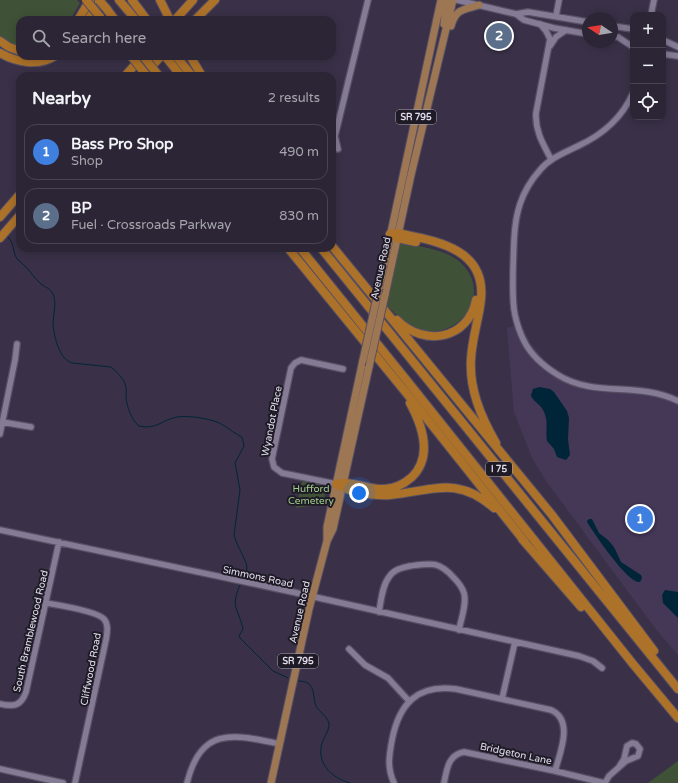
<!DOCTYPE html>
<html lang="en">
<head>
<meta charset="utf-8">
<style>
  :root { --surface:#2c2536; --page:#342d3e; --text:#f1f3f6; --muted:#a6a5ad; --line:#484251; --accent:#8c9099 }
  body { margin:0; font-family:"Varela Round",sans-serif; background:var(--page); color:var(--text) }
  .controls { position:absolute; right:12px; top:12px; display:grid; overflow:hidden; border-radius:8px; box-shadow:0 2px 10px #0003 }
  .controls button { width:36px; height:36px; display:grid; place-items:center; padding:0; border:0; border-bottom:1px solid var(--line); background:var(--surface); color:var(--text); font:20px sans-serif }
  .compass { position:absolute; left:582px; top:12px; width:36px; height:36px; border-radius:50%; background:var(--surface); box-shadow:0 2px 10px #0003; rotate:282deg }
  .you { position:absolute; left:359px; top:493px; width:14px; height:14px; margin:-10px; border:3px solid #fff; border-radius:50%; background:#1a73e8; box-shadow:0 0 0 6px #1a73e833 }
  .badge { display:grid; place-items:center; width:26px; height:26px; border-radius:50%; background:var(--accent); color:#fff; font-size:13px; font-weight:700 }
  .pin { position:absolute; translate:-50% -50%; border:2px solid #fff; box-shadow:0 1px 4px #0006 }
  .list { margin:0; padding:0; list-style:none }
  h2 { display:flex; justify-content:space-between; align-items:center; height:52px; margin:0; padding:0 16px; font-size:17px }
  h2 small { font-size:13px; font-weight:400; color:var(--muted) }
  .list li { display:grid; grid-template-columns:26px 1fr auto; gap:12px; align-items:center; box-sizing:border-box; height:56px; margin:0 8px 8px; padding:0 8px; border:1px solid var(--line); border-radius:12px }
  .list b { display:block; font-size:15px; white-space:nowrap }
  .list p { margin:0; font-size:13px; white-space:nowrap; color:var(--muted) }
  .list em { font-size:13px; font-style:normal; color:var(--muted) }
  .icon { flex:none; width:22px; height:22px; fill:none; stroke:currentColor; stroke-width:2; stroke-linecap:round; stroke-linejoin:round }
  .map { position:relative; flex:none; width:678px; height:783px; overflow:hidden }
  .search { position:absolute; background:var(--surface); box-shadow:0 2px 10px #0003; left:16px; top:16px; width:320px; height:44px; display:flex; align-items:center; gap:10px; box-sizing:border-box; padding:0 14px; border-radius:12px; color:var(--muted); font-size:15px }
  .panel { position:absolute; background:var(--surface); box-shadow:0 2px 10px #0003; left:16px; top:72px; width:320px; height:180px; border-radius:12px }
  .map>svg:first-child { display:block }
  .built { fill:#443856 }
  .green { fill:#3f5237 }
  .water { fill:#002539 }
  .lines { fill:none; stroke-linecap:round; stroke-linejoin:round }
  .stream { stroke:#002539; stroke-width:1 }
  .minor-casing { stroke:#574f63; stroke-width:8 }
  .major-casing { stroke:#574f63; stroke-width:9 }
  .highway-casing { stroke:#574f63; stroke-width:10 }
  .minor { stroke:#857b95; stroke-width:5.5 }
  .major { stroke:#9d7654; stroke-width:7 }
  .highway { stroke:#ad7229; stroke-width:8 }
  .major-bridge-casing { stroke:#574f63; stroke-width:9; stroke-linecap:butt }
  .highway-bridge-casing { stroke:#574f63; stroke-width:10; stroke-linecap:butt }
  .major-bridge { stroke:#9d7654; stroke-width:7 }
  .highway-bridge { stroke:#ad7229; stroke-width:8 }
  .labels { text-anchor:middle; stroke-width:4; stroke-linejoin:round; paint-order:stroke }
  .shield { fill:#1f1b26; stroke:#a8a3b1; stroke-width:1 }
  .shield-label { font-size:9px; font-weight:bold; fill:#e2ddec }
  .street-label { font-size:10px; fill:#e2ddec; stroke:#1f1b26 }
  .park-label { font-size:10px; fill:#a0ce8c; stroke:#1f1b26 }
</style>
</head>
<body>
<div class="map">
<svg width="678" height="783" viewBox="0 0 678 783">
  <rect width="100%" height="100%" fill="#3a3148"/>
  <path class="built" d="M521,324L531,344L546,362L560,372L575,379L592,385L611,386H640L664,391L678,398V655L655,628L546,481L532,458L514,412L507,328Z"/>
  <path class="green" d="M0,0H77L80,3L70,20H20V48L12,45L0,36Z
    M407,243C424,248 447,250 461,263C497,298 451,349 409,325C401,320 393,311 386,305L398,245Z
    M302,481L327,485L323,504L296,508Z
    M678,761V783H648Z"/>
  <path class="water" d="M539,387L550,389L554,392L567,411L569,418L568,439L570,455L566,460L557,457L554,449L547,441C545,431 549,423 544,412C541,404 532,401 531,395L533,389Z
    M589,519H592L599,533L608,540L614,547L621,562L641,575L642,578L640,582C628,584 594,533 587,522V521Z
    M665,590L678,592V618L663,603L662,595Z"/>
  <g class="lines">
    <path class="stream" d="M7,236C16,244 11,251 18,260C20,262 23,264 25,266C31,272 35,279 41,284C46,288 50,288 53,294C57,303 53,315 53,324C54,336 59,359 72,363L111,367C116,371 123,378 125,384C127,388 126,393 126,397C127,407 131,419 139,426C157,430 161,420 177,417C189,415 214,419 223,425C230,429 235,434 242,437L244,446L235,463L240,490L234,535C236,545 248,562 247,569C246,572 244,576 242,578
      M240,585C230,608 238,607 243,629L239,636L241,639L273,671L288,678
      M299,681C303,681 308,682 310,685C315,691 313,699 316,706C319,712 330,718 329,726C328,732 324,737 322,743C316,764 332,778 350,783"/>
    <defs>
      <path id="minor" d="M457,0L516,14L528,12L588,22
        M516,14L524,20L554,28L588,34
        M651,15L654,0
        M556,16L559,0
        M540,24L546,31L550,39L536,113C535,131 543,144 551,159
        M612,26L633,29
        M612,36L618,37L633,47
        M663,40L678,47
        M550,46L556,37L566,30
        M663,54L678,56
        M633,93C622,118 602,135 578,146C564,153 550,158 540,170C531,180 524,192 520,204C513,225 514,248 513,270C513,285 512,301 515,315C517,324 520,333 524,341C531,355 545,367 558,375C595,398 638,381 678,401
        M338,149L335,136L368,0
        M2,422L31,427
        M0,434L15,360L17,344
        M336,484L282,473L274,467L272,459L291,368L295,363L301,360L343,369
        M0,530L288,591L579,656L593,661L602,668
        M46,603C58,605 97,611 104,619C109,625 107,633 106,640L75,783
        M379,612C381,601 382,586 389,577C394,569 402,568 410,566C431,563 439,561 454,578C458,582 462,587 464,593C467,604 461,619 459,630
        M349,649L365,665L388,678L409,701
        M502,699L515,642
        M0,704C14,707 21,706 26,692L59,542
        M0,769L63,783
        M187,783C201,726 233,734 280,744
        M394,783C387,768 389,756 392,740C399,704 417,684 456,689L551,710C574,720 560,753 555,771
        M444,783C447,769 448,755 464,752L555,771L604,783
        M605,783L609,776L626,761L638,756L640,749L636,744L632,743L627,746L624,759L619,767"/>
      <path id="major" d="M444,24L446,5V0
        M451,26C456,8 464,10 479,5
        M379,288L441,0
        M385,295L411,175L453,0
        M327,540V527L363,360
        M271,783L309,609L327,541L333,529L369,367"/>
      <path id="highway" d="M119,0L136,20
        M132,0L147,20
        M160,0L170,20
        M106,8L115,20
        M78,20L90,0
        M88,20L101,0
        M175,20L193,0
        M195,20L215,0
        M0,41L9,47L20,51
        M0,53C16,62 38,67 55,56
        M165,56L181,76
        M176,56L192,76
        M190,56L202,76
        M125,76L141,58
        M143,76L161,56
        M0,217L20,194
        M390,234L398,233C435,241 486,248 481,299C479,319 472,338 471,359C469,389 481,417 496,443
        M390,234L397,238L416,242
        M0,238L20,215
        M332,246L552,515L654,651
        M288,248L412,400L525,542
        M300,248L408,382L633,664L678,718
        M321,248L678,689
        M397,320C424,347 468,340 476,300
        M336,484C343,488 349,490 356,492C367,494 378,496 390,495C432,491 457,475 494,508
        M336,484C353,480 368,490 384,489C395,489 404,484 412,477C433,456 422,425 410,403
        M522,539L581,607"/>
    </defs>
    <use href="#minor" class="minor-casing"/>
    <use href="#major" class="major-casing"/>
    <use href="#highway" class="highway-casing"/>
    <use href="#minor" class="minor"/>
    <use href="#major" class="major"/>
    <use href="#highway" class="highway"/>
    <defs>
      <path id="major-bridge" d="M363,360L379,288
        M369,367L385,295"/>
      <path id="highway-bridge" d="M86,0L101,18
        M99,0L106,8
        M131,56L147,76
        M143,56L159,76"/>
    </defs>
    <use href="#major-bridge" class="major-bridge-casing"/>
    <use href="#highway-bridge" class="highway-bridge-casing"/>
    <use href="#major-bridge" class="major-bridge"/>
    <use href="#highway-bridge" class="highway-bridge"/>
  </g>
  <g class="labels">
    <g class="shield">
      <rect x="396" y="110" width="40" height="14" rx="3"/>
      <rect x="486" y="462" width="26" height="14" rx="3"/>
      <rect x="278" y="654" width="40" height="14" rx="3"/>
    </g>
    <g class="shield-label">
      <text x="416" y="120">SR 795</text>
      <text x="499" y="472">I 75</text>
      <text x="298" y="664">SR 795</text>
    </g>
    <g class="street-label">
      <text transform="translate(380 268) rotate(-78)" y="4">Avenue Road</text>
      <text transform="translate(271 421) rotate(-79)" y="4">Wyandot Place</text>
      <text transform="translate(258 576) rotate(12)" y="4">Simmons Road</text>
      <text transform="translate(299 612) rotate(-77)" y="4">Avenue Road</text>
      <text transform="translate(30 631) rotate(-77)" y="4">South Bramblewood Road</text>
      <text transform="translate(90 669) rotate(-79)" y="4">Cliffwood Road</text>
      <text transform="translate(516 753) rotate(12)" y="4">Bridgeton Lane</text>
    </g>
    <g class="park-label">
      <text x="311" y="492">Hufford<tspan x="311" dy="12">Cemetery</tspan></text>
    </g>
  </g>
</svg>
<div class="controls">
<button>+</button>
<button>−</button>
<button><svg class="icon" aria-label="locate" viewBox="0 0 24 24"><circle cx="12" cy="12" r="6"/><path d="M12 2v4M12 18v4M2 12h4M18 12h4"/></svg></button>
</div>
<svg class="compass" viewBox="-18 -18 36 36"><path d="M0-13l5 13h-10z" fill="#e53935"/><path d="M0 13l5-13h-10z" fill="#a6a5ad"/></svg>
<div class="you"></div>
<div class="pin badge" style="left:640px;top:519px;background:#3f7fe0">1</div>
<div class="pin badge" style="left:499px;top:36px;background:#5c6f8a">2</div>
<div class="search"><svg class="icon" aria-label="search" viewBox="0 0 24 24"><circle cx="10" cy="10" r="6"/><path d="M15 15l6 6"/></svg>Search here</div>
<section class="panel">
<h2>Nearby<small>2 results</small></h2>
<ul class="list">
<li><span class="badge" style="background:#3f7fe0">1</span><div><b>Bass Pro Shop</b><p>Shop</p></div><em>490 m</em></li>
<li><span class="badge" style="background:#5c6f8a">2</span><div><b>BP</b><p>Fuel · Crossroads Parkway</p></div><em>830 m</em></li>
</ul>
</section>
</div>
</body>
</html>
